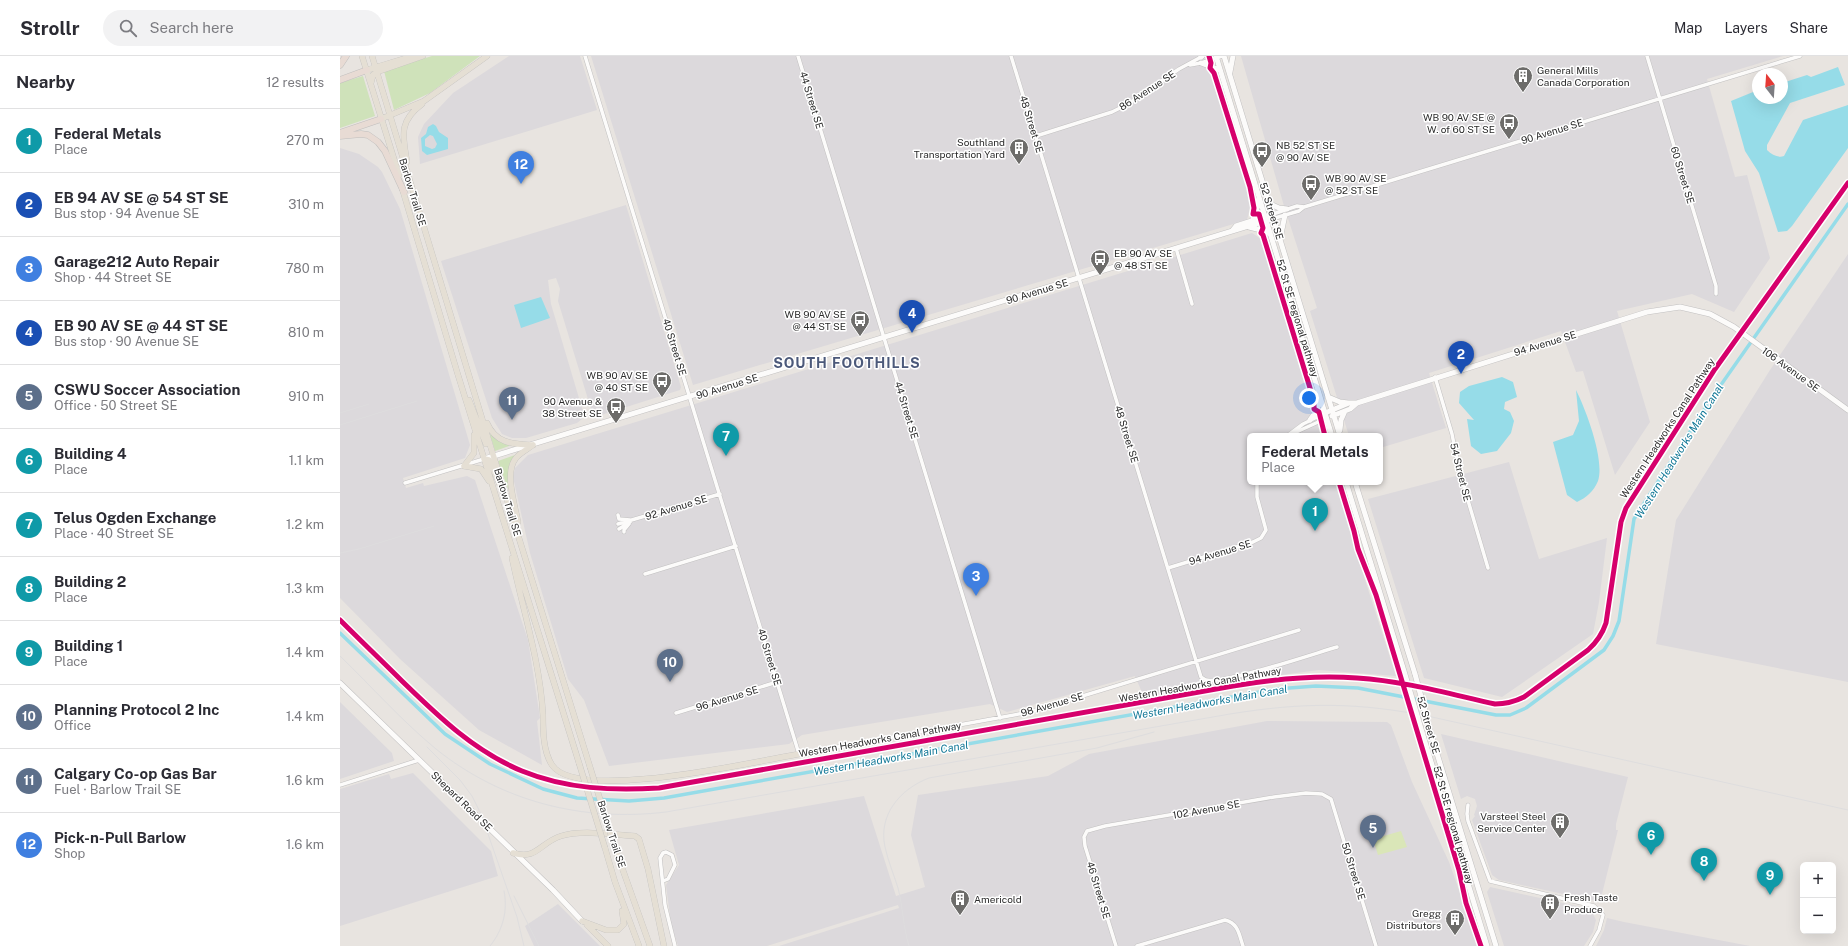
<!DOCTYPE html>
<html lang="en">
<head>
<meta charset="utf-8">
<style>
  :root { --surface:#fff; --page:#f2f2f3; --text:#2b2b33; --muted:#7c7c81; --line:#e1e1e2; --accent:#6d6c6a }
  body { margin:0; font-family:"Public Sans",sans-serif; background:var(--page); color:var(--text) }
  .controls { position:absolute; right:12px; bottom:12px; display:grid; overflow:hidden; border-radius:6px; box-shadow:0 4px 16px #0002 }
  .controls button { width:36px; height:36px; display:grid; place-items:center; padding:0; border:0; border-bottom:1px solid var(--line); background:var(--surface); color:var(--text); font:20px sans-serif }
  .compass { position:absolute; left:1412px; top:12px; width:36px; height:36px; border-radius:50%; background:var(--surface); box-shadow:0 4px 16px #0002; rotate:343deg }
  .you { position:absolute; left:969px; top:342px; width:14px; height:14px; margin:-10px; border:3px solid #fff; border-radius:50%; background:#1a73e8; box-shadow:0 0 0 6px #1a73e833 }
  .badge { display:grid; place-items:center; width:26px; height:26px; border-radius:50%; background:var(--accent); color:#fff; font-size:13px; font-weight:700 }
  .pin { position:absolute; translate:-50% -33px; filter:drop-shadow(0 1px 2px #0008) }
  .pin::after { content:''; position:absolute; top:21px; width:14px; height:12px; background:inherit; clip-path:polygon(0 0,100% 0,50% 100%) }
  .popup { position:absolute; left:907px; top:377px; width:136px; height:52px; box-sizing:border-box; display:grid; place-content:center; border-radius:6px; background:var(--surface); filter:drop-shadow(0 1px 3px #0005); font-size:13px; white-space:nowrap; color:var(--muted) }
  .popup b { font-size:15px; color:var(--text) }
  .popup::after { content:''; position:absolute; left:50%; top:100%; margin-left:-8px; border:8px solid transparent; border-top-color:var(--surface) }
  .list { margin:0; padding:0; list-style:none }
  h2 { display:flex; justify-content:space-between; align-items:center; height:52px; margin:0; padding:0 16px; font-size:17px }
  h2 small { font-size:13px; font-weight:400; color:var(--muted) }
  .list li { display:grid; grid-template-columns:26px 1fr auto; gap:12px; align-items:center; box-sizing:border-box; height:64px; padding:0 16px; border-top:1px solid var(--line) }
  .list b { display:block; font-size:15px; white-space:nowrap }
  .list p { margin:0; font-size:13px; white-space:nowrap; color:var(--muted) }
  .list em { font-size:13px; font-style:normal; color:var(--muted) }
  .icon { flex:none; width:22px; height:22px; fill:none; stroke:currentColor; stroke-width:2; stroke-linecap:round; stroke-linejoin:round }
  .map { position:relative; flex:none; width:1508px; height:890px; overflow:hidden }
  header { display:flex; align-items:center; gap:24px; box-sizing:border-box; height:56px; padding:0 20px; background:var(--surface); border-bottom:1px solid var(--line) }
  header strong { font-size:19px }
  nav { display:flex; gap:22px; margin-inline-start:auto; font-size:14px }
  .search { width:280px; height:36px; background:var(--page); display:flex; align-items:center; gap:10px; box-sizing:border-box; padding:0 14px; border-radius:22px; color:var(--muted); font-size:15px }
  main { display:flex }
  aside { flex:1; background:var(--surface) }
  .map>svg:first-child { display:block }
  .industrial { fill:#dcd9dc }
  .green { fill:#cfe2ba }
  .pitch { fill:#dae6b8 }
  .water { fill:#96dce8; fill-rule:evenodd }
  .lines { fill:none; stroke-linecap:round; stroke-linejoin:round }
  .canal { stroke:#96dce8; stroke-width:3.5 }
  .street-casing { stroke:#c2c1c1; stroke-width:4.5 }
  .secondary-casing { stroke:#c2c1c1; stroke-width:6 }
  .primary-casing { stroke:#c0bfbe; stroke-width:6 }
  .highway-casing { stroke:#c0bfbe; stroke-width:7 }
  .street { stroke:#fcfbfa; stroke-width:3.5 }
  .secondary { stroke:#fcfbfa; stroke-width:5 }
  .primary { stroke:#e5dfd4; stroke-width:5.5 }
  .highway { stroke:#e8dbd4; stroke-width:6 }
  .rail { stroke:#deddde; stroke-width:1 }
  .secondary-bridge-casing { stroke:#c2c1c1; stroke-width:6; stroke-linecap:butt }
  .primary-bridge-casing { stroke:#c0bfbe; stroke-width:6; stroke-linecap:butt }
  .secondary-bridge { stroke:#fcfbfa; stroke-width:5 }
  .primary-bridge { stroke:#e5dfd4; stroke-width:5.5 }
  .cycleway-casing { stroke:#fff; stroke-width:8 }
  .cycleway { stroke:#d6006c; stroke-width:5 }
  .labels { text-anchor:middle; stroke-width:3; stroke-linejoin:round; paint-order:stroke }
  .poi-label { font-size:10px; fill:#2b2b2b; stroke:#fff; text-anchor:end }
  .street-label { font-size:10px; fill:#2b2b2b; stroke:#fff }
  .water-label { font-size:11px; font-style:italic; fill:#127897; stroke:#fff }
  .district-label { font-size:14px; font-weight:bold; letter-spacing:1px; fill:#4c597a; stroke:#fff }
</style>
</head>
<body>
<header>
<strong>Strollr</strong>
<div class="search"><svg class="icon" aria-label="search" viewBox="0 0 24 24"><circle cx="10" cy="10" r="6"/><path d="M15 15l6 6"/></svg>Search here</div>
<nav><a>Map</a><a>Layers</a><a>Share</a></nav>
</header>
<main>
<aside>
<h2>Nearby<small>12 results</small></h2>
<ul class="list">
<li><span class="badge" style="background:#0f9aa8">1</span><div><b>Federal Metals</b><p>Place</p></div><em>270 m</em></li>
<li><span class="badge" style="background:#1a4fb4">2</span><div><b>EB 94 AV SE @ 54 ST SE</b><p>Bus stop · 94 Avenue SE</p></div><em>310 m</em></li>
<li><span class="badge" style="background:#3f7fe0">3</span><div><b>Garage212 Auto Repair</b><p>Shop · 44 Street SE</p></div><em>780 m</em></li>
<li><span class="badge" style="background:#1a4fb4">4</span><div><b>EB 90 AV SE @ 44 ST SE</b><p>Bus stop · 90 Avenue SE</p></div><em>810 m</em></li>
<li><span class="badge" style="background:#5c6f8a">5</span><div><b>CSWU Soccer Association</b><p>Office · 50 Street SE</p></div><em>910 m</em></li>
<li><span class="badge" style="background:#0f9aa8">6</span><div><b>Building 4</b><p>Place</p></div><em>1.1 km</em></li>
<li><span class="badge" style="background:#0f9aa8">7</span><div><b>Telus Ogden Exchange</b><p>Place · 40 Street SE</p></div><em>1.2 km</em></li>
<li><span class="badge" style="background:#0f9aa8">8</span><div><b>Building 2</b><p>Place</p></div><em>1.3 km</em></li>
<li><span class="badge" style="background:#0f9aa8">9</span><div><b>Building 1</b><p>Place</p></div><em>1.4 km</em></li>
<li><span class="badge" style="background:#5c6f8a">10</span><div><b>Planning Protocol 2 Inc</b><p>Office</p></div><em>1.4 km</em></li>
<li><span class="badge" style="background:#5c6f8a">11</span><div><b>Calgary Co-op Gas Bar</b><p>Fuel · Barlow Trail SE</p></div><em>1.6 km</em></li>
<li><span class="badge" style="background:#3f7fe0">12</span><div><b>Pick-n-Pull Barlow</b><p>Shop</p></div><em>1.6 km</em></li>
</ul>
</aside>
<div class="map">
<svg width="1508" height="890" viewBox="0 0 1508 890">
  <rect width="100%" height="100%" fill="#e8e4e0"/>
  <path class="industrial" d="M169,0H240L257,54L80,108L78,81L84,68L113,37Z
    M251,0H866L912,143L907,164L353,329Z
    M901,0H1443L1367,23L1395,121L1407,119L1430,202L1394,256L1352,238L1277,255L1310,366L1275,419L1243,315L1236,316L1221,275L1089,317L1106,372L1040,392V380H1009L970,255L977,252L944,150Z
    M0,92L19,98L38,111L42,116L60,153L130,389L125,402L63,422L66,432L83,427L84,430L127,420L135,424L188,584L200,662L197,665L202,709L139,674L60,603L0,542Z
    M286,149L341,331L340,334L261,359L254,356L251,353L218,245L220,233L216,222L208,224L211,248L244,359L242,363L237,367L186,382H172L162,378L152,362L101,205Z
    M912,177L921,183L982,380H910V426H997L1014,478L1017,499L1056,620L979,614L895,625L804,641L795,620L667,656L650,648L462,679L449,688L269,710L244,644L228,623L190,497L173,421L175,412L188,399Z
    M1508,198V626L1316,588L1336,464L1430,314Z
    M1169,406L1199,503L1267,482L1259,546L1253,578L1162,641L1084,622L1028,443Z
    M0,646L52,697L54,705L0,723Z
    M927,665L1047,666L1051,669L1072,726L1109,806L1139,890H439L559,852L558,849L427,890H338L331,868L326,829L339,809L329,774L524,740L556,840L585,831L571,779L578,739L708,720L749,698Z
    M1101,678L1288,721L1276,768V774H1278L1260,846L1159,824L1152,819L1132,764L1135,760L1134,759L1137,750L1135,743L1127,740L1121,743Z
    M73,717L151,795L158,820L0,870V733L49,718L51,723Z
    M1150,831L1246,852L1252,856L1256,864L1253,876L1244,890H1164L1147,836Z
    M218,848L260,890H194L185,870Z
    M1267,862L1284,866L1410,890H1256L1264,874Z"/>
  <path class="green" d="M92,0H140L90,37L54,54L44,15Z
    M23,20L35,60L0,72V27Z
    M151,378L169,389V390L155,395L150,379Z
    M175,399L176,400L169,433H168L158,405Z"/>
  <path class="pitch" d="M1061,775L1067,791L1038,799L1033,783Z"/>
  <path class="water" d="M1498,11L1505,29L1450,47L1427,89V94C1432,99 1438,102 1444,100L1463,64L1508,49V92L1452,170L1447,175L1438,176L1419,117L1405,95L1391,45L1418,34V42H1442V27L1467,19L1471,21Z
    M93,68L96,70L99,76L108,82V93L87,99L82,95L81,82L86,78L88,71ZM90,79L93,80L97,88L95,92L92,93L85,90V83Z
    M201,241L210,262L181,272L174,249Z
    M1162,321L1173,326L1177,341L1165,346L1164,353L1170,356L1174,365L1171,377L1157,395L1141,398L1131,390L1127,363L1134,364L1119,347L1120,336L1129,330Z
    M1236,334C1246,354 1265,404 1258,425C1254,435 1246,442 1237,446L1227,439L1213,386L1233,379L1239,365Z"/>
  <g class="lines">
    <path class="canal" d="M0,577L105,678L150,708L203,733L237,742L289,745L324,742L936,633L976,630L1018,632L1156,659H1170L1186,652L1264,594L1273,580L1279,565L1294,463L1371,343L1508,148"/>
    <defs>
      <path id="street" d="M245,0L459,698L690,656L959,574
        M458,0L660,662
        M671,0L861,621C863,622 865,624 866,624C882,629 976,597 997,591
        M1307,0L1376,230V238
        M850,9L861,7L882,0
        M696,80L772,56L788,48L839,13L863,0
        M933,158L957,150L964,151L1460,0
        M935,162L959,155L964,151
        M836,192L852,248
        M1095,321L1112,378L1119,414L1148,512
        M952,378L987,362
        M947,380L963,368L985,357
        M65,427L144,403
        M278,459L279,463L290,464
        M278,468L380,438
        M279,473L290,466
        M284,476V474L289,468
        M828,512L913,486L921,482L926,474L917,441V426
        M305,518L396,490
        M336,657L437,626
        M0,729L79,704
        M1128,749L1127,758L1128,765L1150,825L1254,850L1263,859L1259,874L1250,890
        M323,825L328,823L335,809L332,799L326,796L323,797L320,802L325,849L335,890
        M776,890L745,790L744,781L747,775L765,770L934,741L966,737L982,738L991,743L1036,890
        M797,890L885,864C898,867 899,878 903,890"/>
      <path id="secondary" d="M876,0L992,380
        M884,0L1000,380
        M861,1L862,0
        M861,7L880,14
        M890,16L893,0
        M930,148L939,152L947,153
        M912,165L916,158L919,141
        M909,171L925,175L931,179
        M892,175L896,170L933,158
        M941,178L945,159
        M988,341L1000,346L1008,347
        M985,357L1009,347H1017L1307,256L1340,251L1370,258L1394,271L1508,354
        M992,360L1010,353L1017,347
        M970,364L977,354L980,341
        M1000,374L1001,364L1005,355
        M144,403L935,162
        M1006,426L1064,615
        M1015,426L1075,618
        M0,627L213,834L242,865
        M1082,676L1147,890
        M1091,678L1156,890"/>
      <path id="primary" d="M22,0L59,119
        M32,0L151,392L250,711
        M27,14L73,0
        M31,27L33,19L37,16L83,0
        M41,63L84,45L147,0
        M67,106C63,80 58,66 82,48
        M62,132L118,319L239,707
        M129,344L146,388
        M147,367C156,388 173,388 193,389
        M144,403L149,404L150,406L163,436
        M124,410L134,397V379
        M124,410L141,413L149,425
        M178,466C175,449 164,416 176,402C180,397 188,393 193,389
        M172,502C183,555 200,605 203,659C203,675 203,695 212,709C237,747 417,705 459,698
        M265,792L275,826L299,890
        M275,792L310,890
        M173,797C198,804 199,787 221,780C243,773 272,779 295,780L299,783L308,813L324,890
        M242,865L266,874H278L284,868L282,855
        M247,869L268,890"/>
      <path id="highway" d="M0,9L6,0
        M0,24L27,14
        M0,77L41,63
        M0,80L21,78L28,79L38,86L45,95L64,136"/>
    </defs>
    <use href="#street" class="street-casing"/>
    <use href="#secondary" class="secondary-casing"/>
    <use href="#primary" class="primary-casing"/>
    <use href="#highway" class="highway-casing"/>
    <use href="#street" class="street"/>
    <use href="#secondary" class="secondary"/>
    <use href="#primary" class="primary"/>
    <use href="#highway" class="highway"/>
    <path class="rail" d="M0,357L29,348
      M0,369L77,345
      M0,497L19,493L94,470
      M0,600C32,631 62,665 96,693C162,746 243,766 326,756L890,658C964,646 1018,646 1092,661L1508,754
      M87,691L120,724L132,740L141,758L177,861L184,890
      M174,840L199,890
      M150,890C163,874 168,855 164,835
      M569,890C563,871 563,851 558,832C554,819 548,805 545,791C538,759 560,733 589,722L757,692L814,676"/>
    <defs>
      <path id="secondary-bridge" d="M1064,615L1082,676
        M1075,618L1091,678"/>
      <path id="primary-bridge" d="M239,707L265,792
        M250,711L275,792"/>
    </defs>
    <use href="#secondary-bridge" class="secondary-bridge-casing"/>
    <use href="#primary-bridge" class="primary-bridge-casing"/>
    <use href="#secondary-bridge" class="secondary-bridge"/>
    <use href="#primary-bridge" class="primary-bridge"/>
    <defs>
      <path id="cycleway" d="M869,0L871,7L870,12L874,17L910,131L914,152L913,158H919L923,172L921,177L923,179L974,345V353L979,356L985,380
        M999,426L1014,475L1018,493L1036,539L1119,814L1126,847L1141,890
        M0,564C21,585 42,605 63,626C99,661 134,695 182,715C226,733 273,735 319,732L893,630C934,623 975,619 1017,622C1064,625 1110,638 1155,648C1167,648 1174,646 1184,641L1248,594C1257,586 1262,579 1266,567L1281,466L1286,452L1375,313L1508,127"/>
    </defs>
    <use href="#cycleway" class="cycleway-casing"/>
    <use href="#cycleway" class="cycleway"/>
  </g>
  <defs>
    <symbol id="building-pin" viewBox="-11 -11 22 30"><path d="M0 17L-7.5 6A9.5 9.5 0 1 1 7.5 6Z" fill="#6d6c6a" stroke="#fff"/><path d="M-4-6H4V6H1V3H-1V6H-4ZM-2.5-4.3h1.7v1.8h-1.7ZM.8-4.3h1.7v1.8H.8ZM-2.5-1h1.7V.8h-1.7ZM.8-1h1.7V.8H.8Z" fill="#fff"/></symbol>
    <symbol id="bus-pin" viewBox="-11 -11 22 30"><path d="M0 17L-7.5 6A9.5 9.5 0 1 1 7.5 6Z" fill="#6d6c6a" stroke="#fff"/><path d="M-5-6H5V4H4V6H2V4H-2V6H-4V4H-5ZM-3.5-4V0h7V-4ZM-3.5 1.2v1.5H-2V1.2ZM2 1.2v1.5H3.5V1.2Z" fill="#fff"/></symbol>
  </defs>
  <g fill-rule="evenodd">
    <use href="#building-pin" x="1172" y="9" width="22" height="30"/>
    <use href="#bus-pin" x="1158" y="56" width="22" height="30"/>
    <use href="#building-pin" x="668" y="81" width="22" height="30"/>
    <use href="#bus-pin" x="911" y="84" width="22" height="30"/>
    <use href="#bus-pin" x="960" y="117" width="22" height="30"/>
    <use href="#bus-pin" x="749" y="192" width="22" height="30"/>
    <use href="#bus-pin" x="509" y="253" width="22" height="30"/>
    <use href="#bus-pin" x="311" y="314" width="22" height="30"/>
    <use href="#bus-pin" x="265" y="340" width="22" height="30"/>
    <use href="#building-pin" x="1209" y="755" width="22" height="30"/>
    <use href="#building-pin" x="609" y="832" width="22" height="30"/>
    <use href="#building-pin" x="1199" y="836" width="22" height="30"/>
    <use href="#building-pin" x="1104" y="852" width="22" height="30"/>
  </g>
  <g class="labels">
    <g class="poi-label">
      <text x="1197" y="18" text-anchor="start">General Mills<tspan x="1197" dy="12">Canada Corporation</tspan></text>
      <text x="1155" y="65">WB 90 AV SE @<tspan x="1155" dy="12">W. of 60 ST SE</tspan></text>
      <text x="665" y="90">Southland<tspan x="665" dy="12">Transportation Yard</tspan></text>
      <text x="936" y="93" text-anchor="start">NB 52 ST SE<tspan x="936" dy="12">@ 90 AV SE</tspan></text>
      <text x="985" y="126" text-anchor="start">WB 90 AV SE<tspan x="985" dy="12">@ 52 ST SE</tspan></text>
      <text x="774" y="201" text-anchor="start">EB 90 AV SE<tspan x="774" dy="12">@ 48 ST SE</tspan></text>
      <text x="506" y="262">WB 90 AV SE<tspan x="506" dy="12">@ 44 ST SE</tspan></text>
      <text x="308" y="323">WB 90 AV SE<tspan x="308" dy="12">@ 40 ST SE</tspan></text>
      <text x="262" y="349">90 Avenue &amp;<tspan x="262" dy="12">38 Street SE</tspan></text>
      <text x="1206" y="764">Varsteel Steel<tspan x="1206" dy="12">Service Center</tspan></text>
      <text x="1224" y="845" text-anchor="start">Fresh Taste<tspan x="1224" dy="12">Produce</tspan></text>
      <text x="634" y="847" text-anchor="start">Americold</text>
      <text x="1101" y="861">Gregg<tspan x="1101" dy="12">Distributors</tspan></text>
    </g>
    <g class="street-label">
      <text transform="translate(807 34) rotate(-33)" y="4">86 Avenue SE</text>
      <text transform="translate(472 44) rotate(73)" y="4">44 Street SE</text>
      <text transform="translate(692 68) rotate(73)" y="4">48 Street SE</text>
      <text transform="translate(1212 75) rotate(-17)" y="4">90 Avenue SE</text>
      <text transform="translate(1343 119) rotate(73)" y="4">60 Street SE</text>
      <text transform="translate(73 136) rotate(73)" y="4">Barlow Trail SE</text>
      <text transform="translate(932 155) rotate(73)" y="4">52 Street SE</text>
      <text transform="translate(697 235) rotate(-17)" y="4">90 Avenue SE</text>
      <text transform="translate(958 262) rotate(73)" y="4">52 St SE regional pathway</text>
      <text transform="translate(1205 287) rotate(-17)" y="4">94 Avenue SE</text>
      <text transform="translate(335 291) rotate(73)" y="4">40 Street SE</text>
      <text transform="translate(1451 313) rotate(36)" y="4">106 Avenue SE</text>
      <text transform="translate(387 330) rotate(-17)" y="4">90 Avenue SE</text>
      <text transform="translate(567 354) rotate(73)" y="4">44 Street SE</text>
      <text transform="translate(1327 372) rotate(-57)" y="4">Western Headworks Canal Pathway</text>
      <text transform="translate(787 378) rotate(73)" y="4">48 Street SE</text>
      <text transform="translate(1121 416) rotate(76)" y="4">54 Street SE</text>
      <text transform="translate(168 446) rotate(73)" y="4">Barlow Trail SE</text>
      <text transform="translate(336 451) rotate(-17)" y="4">92 Avenue SE</text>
      <text transform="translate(880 496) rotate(-17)" y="4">94 Avenue SE</text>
      <text transform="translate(430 601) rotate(73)" y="4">40 Street SE</text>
      <text transform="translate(860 628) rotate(-10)" y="4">Western Headworks Canal Pathway</text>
      <text transform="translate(387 642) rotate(-17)" y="4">96 Avenue SE</text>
      <text transform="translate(712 648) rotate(-16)" y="4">98 Avenue SE</text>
      <text transform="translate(1089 669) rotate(74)" y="4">52 Street SE</text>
      <text transform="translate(540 683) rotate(-10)" y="4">Western Headworks Canal Pathway</text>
      <text transform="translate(122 745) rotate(44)" y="4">Shepard Road SE</text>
      <text transform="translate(866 753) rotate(-10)" y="4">102 Avenue SE</text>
      <text transform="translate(1114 769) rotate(74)" y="4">52 St SE regional pathway</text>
      <text transform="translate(272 778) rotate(72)" y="4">Barlow Trail SE</text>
      <text transform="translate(1014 815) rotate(73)" y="4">50 Street SE</text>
      <text transform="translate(759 834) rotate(73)" y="4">46 Street SE</text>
    </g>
    <g class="water-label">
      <text transform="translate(1339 395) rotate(-58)" y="4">Western Headworks Main Canal</text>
      <text transform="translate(870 646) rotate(-10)" y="4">Western Headworks Main Canal</text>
      <text transform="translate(551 702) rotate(-10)" y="4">Western Headworks Main Canal</text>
    </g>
    <g class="district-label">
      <text x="507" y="312">SOUTH FOOTHILLS</text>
    </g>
  </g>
</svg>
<div class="controls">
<button>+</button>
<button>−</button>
</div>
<svg class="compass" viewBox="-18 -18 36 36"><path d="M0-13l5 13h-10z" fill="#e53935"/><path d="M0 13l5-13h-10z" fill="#7c7c81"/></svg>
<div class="you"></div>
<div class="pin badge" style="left:975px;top:475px;background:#0f9aa8">1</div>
<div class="popup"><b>Federal Metals</b>Place</div>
<div class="pin badge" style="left:1121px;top:318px;background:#1a4fb4">2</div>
<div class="pin badge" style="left:636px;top:540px;background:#3f7fe0">3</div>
<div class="pin badge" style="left:572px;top:277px;background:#1a4fb4">4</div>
<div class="pin badge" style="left:1033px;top:792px;background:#5c6f8a">5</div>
<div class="pin badge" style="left:1311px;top:799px;background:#0f9aa8">6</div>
<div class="pin badge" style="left:386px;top:400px;background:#0f9aa8">7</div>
<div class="pin badge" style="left:1364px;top:825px;background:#0f9aa8">8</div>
<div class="pin badge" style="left:1430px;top:839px;background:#0f9aa8">9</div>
<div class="pin badge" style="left:330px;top:626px;background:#5c6f8a">10</div>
<div class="pin badge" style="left:172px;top:364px;background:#5c6f8a">11</div>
<div class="pin badge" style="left:181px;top:128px;background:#3f7fe0">12</div>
</div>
</main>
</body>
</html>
